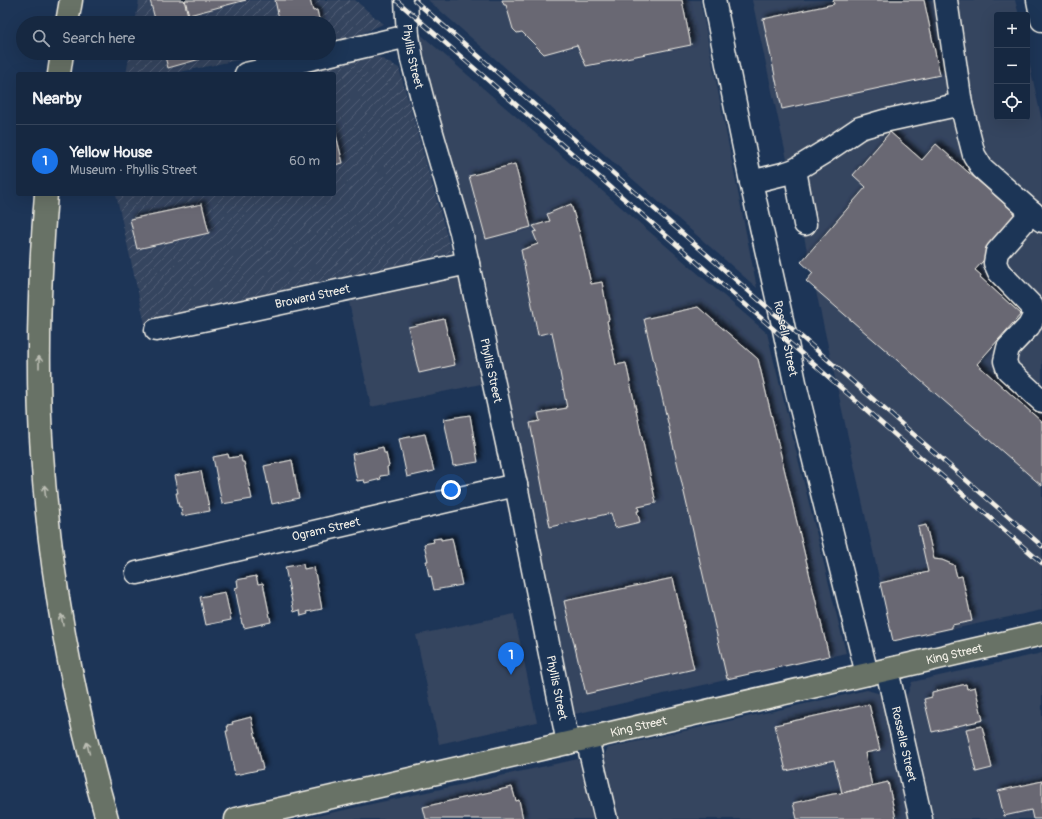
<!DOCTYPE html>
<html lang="en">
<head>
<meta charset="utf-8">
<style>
  :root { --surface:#162841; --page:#23344c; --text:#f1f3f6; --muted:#9ea6b1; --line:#35445a; --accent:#1a73e8 }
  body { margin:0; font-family:Pangolin,sans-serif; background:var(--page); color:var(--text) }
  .controls { position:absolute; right:12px; top:12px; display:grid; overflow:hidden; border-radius:4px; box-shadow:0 4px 16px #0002 }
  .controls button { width:36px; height:36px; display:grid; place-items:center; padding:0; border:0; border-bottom:1px solid var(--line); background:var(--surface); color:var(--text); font:20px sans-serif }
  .you { position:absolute; left:451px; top:490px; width:14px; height:14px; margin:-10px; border:3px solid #fff; border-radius:50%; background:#1a73e8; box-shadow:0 0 0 6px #1a73e833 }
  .badge { display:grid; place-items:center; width:26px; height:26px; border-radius:50%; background:var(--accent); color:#fff; font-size:13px; font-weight:700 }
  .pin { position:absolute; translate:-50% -33px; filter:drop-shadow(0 1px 2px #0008) }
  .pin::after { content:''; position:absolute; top:21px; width:14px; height:12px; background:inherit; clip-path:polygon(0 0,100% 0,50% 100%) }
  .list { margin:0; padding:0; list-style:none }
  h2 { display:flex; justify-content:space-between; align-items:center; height:52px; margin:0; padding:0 16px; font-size:17px }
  h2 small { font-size:13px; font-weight:400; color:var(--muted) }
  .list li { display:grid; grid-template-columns:26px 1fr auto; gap:12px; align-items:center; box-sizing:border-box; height:72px; padding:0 16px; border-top:1px solid var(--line) }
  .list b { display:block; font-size:15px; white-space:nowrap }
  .list p { margin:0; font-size:13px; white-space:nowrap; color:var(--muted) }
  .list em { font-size:13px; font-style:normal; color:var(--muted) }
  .icon { flex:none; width:22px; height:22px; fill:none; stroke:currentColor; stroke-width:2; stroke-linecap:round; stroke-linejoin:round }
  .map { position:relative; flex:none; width:1042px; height:819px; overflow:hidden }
  .search { position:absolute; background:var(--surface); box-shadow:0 4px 16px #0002; left:16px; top:16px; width:320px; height:44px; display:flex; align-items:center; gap:10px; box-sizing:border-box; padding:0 14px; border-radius:22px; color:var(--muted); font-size:15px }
  .panel { position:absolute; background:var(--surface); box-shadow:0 4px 16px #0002; left:16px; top:72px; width:320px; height:124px; border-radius:4px }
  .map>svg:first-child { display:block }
  .built { fill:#34445f }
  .industrial { fill:url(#industrial-furrows) }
  .building { fill:#696773; stroke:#f4f1e8; filter:url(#shadow) }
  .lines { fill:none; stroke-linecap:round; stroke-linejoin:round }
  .minor-casing { stroke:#f4f1e8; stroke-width:25 }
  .major-casing { stroke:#f4f1e8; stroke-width:25 }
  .highway-casing { stroke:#f4f1e8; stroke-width:25 }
  .minor { stroke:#1d3557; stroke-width:22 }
  .major { stroke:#687266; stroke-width:22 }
  .highway { stroke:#687266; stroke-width:22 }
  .rail-casing { stroke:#f4f1e8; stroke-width:4.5 }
  .rail { stroke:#1d3557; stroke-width:3; stroke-dasharray:9; stroke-linecap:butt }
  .oneway { stroke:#bcbeb4 }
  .labels { text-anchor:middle; stroke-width:3; stroke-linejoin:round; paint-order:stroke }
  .street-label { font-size:12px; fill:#f4f1e8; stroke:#1d3557 }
</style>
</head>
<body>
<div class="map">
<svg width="1042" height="819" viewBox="0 0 1042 819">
  <defs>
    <pattern id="industrial-furrows" width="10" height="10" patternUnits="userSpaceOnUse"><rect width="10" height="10" fill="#34445f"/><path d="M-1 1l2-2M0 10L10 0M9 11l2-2" fill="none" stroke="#525f76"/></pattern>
    <filter id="shadow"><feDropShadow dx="3.5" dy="-3.5" stdDeviation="2" flood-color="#0009"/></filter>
  </defs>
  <rect width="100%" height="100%" fill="#1d3557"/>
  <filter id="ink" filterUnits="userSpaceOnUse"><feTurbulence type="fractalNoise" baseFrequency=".025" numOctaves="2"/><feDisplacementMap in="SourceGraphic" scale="8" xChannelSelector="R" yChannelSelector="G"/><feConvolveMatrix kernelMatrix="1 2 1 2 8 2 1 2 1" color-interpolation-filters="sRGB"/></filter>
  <g filter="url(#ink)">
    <path class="built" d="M428,0H700L757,288Z
      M752,0H1015L1019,15H997V117H1027V53L1042,121V610L893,642Z
      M418,32L767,333L846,653L575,714L483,272L433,96Z
      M458,275L481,384L371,407L349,302Z
      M514,614L537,722L439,744L416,635Z
      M1042,653V819H934L906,698L912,682Z
      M867,690L881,694L908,819H617L603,757L608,748Z
      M578,759L596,811L597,819H303Z"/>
    <path class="industrial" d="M139,0H355L383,24L359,35L329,41V23H135Z
      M130,53H272L170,74H126Z
      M377,56L399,68L452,253L145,324L116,194H334V74H300Z"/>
    <path class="building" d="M150,0H184L190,23H156Z
      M185,0H246L189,15Z
      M275,0H310L313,11L317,10L320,23H276V20L279,19Z
      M502,0H682L691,45L586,66L577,45L544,54L522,32L517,33L513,29L506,5H504Z
      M833,0H924L940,75L782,109L763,19L834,4Z
      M164,53H198L200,59L168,68Z
      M334,127L343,163L334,165Z
      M890,132L922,160L936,144L1016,214L985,249L990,253L975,270L981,275L980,277L1021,314L977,364L1042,422V486L806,281L813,273L801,262L866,187L853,175Z
      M515,164L531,227L486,239L469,176Z
      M202,204L209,233L137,249L130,219Z
      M571,204L581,238L591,284L602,282L609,320L607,321L616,365L626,363L656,503L638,507L639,511H637L640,522L615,528L611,513L550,527L530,423L540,421L538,413L567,408L552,332L538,335L521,250L538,244L533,232L537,231L533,226L550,221L547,214Z
      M698,307L758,359L829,656L727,679L644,319Z
      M444,319L455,365L419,373L408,327Z
      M470,415L478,462L453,466L444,419Z
      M425,434L434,471L407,477L399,439Z
      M383,447L384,453H386L389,466L387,467L388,475L380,476L381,479L365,483L364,480L357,481L352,454Z
      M228,454L229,458L241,456L242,462H244L252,499L222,504L213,457Z
      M292,460L299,498L272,504L264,466Z
      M201,471L210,511L182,516L181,507H179L176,493H178L174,476Z
      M926,525L934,559L942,560L954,565L957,577L962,576L972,621L952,625V628L893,641L880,583L928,572L918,527Z
      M441,538V540L452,538L462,585L434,590L431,576L429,577L426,561H428L424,544L434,542L433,539Z
      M303,564L304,569L314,567L322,609L307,612L308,614L301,616L300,610L294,612L285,567Z
      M256,576L258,584L263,583L271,622L244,628L243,624H242L235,588L238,587L237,580Z
      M673,578L694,669L586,694L564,601Z
      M225,592L231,620L206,625L200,597Z
      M966,684L967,689L975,687L983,720L932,732L924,699L932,697V692Z
      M869,704L880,750L865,753L872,786L842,793L834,760L786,771L775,725Z
      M251,717L263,769L235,775L226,731H228L227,725L233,724L232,722Z
      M982,726L992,768L976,772L966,729Z
      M1042,781V819H1033L1031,810L1004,816L998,791Z
      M888,782L896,819H797L793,803L833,794L842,793Z
      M512,787L516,801L519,800L523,819H426L423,807Z"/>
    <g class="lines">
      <defs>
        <g id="minor">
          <path id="s1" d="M406,0L408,36L412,59L425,109L461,232L516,485L568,743"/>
          <path id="s2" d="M714,0L751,182L782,320L797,392L867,674"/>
          <path d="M1038,0L1042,20"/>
          <path d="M246,74L408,36"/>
          <path d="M961,104L974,155L982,168L1042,221"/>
          <path d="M795,170L805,224"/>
          <path d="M751,182L783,174L795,170L826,151L860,128L884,121L961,104L946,0"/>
          <path d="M1032,212L997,252L995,263L999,272L1032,306L1034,316L1029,326L1008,348L1005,361L1008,370L1042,401"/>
          <path id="s3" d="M156,330L468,263"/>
          <path id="s4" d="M137,573L516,485"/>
          <path id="s5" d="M887,670L921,819"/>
          <path d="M587,739L606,819"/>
        </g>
        <g id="major">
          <path id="s6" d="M236,819L1042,634"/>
        </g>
        <path id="highway" d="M67,23L71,0
          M59,74L62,53
          M46,194C39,281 36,367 42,454C50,578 73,700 107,819"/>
      </defs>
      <use href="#minor" class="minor-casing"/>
      <use href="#major" class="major-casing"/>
      <use href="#highway" class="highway-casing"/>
      <use href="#minor" class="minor"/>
      <use href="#major" class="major"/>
      <use href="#highway" class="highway"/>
      <defs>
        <path id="rail" d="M396,0L1042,563
          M414,0L1042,546"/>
      </defs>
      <use href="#rail" class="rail-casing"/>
      <use href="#rail" class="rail"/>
    </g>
    <defs><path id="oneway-shaft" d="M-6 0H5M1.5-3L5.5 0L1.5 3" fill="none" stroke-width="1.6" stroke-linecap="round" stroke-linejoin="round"/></defs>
    <g class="oneway">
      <use href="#oneway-shaft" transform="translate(39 362) rotate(-90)"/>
      <use href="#oneway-shaft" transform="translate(45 491) rotate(-95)"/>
      <use href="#oneway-shaft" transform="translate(62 620) rotate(-100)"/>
      <use href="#oneway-shaft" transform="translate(88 748) rotate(-104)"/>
    </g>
  </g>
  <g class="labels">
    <g class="street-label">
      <text dy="4" stroke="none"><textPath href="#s1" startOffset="57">Phyllis Street</textPath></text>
      <text dy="4" stroke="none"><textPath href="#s3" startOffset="160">Broward Street</textPath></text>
      <text dy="4" stroke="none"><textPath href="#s2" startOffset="346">Rosselle Street</textPath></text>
      <text dy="4" stroke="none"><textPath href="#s1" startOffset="381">Phyllis Street</textPath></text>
      <text dy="4" stroke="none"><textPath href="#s4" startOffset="194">Ogram Street</textPath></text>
      <text dy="4" stroke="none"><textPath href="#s6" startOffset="737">King Street</textPath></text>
      <text dy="4" stroke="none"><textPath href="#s1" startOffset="705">Phyllis Street</textPath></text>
      <text dy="4" stroke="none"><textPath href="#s6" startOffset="413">King Street</textPath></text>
      <text dy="4" stroke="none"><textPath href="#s5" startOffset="76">Rosselle Street</textPath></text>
    </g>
  </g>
</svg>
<div class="controls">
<button>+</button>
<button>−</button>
<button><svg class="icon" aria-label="locate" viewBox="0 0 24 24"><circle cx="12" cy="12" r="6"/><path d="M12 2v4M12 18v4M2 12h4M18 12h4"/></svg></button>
</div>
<div class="you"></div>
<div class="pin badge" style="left:511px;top:675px">1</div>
<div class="search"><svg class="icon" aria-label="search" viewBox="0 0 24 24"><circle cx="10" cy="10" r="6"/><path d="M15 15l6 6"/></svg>Search here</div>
<section class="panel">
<h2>Nearby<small></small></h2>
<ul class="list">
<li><span class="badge">1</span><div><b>Yellow House</b><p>Museum · Phyllis Street</p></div><em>60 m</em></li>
</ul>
</section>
</div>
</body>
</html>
